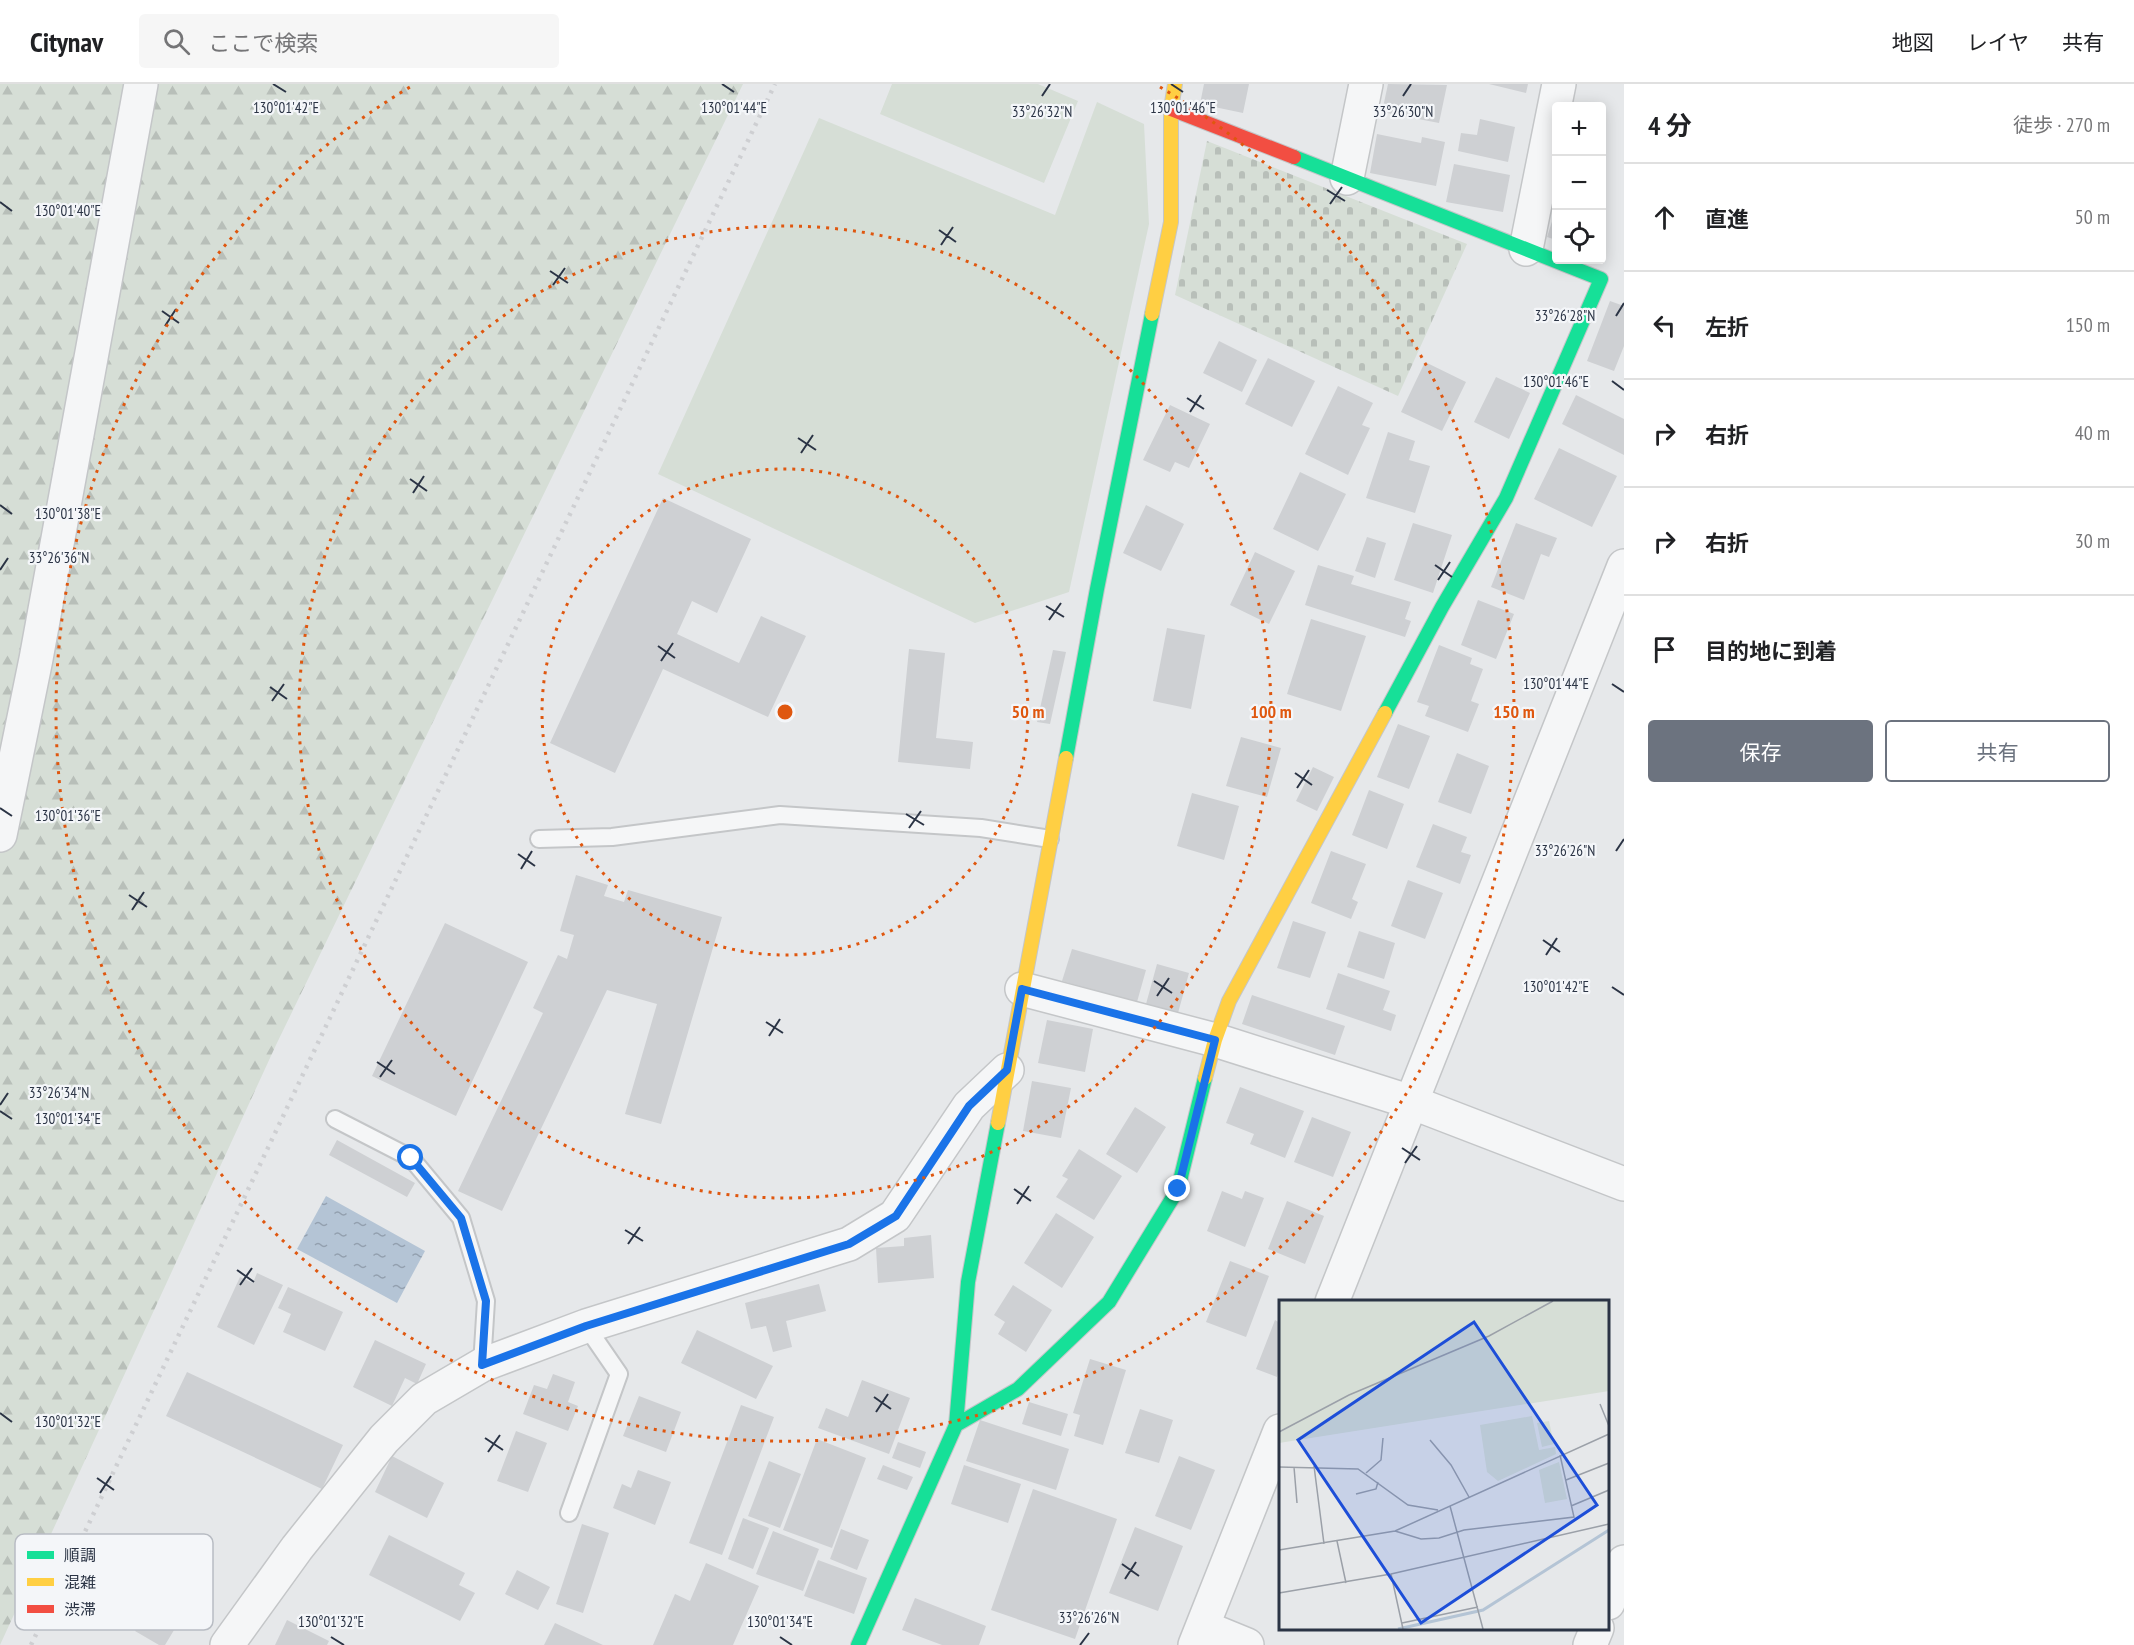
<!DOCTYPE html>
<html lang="ja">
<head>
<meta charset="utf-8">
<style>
  :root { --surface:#fff; --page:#f6f6f6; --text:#202124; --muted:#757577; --line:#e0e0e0; --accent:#6c737f }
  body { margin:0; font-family:"PT Sans Narrow","Noto Sans JP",sans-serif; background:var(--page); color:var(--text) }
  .controls { position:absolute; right:18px; top:18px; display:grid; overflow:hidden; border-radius:6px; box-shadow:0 3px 15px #0003 }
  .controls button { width:54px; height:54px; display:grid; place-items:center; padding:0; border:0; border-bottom:2px solid var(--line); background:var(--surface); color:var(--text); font:30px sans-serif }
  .stop { position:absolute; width:18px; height:18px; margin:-14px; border:4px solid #1a73e8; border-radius:50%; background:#fff }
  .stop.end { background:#1a73e8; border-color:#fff; box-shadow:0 2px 6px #0008 }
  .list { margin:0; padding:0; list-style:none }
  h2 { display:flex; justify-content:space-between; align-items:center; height:78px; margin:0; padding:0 24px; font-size:26px }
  h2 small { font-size:20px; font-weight:400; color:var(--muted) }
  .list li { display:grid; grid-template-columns:39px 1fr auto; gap:18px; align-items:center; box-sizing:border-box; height:108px; padding:0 24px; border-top:2px solid var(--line) }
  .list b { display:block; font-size:22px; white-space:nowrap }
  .list em { font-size:20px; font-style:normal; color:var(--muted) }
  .actions { display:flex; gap:12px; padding:18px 24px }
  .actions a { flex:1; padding:14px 0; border:2px solid var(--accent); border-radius:6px; text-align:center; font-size:21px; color:var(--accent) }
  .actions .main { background:var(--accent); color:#fff }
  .icon { flex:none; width:33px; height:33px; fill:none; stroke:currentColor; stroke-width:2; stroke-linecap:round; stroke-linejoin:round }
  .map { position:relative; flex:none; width:1624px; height:1561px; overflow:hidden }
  header { display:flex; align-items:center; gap:36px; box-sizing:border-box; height:84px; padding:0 30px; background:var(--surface); border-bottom:2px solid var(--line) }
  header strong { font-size:28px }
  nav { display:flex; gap:33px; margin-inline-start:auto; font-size:21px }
  .search { width:420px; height:54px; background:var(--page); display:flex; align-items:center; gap:15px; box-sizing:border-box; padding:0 21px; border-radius:6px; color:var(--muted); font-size:22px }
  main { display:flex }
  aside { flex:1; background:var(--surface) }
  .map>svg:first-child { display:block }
  .forest { fill:url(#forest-firs) }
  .cemetery { fill:url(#cemetery-stones) }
  .park { fill:#d6ded6 }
  .water { fill:url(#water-ripples) }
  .building { fill:#ced0d3 }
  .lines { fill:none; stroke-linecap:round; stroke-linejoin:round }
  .lane-casing { stroke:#c4c6c8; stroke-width:20 }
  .street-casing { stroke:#c4c6c8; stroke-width:36 }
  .fast-casing { stroke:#c4c6c8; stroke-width:16 }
  .slow-casing { stroke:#c4c6c8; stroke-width:16 }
  .jam-casing { stroke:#c4c6c8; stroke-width:16 }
  .lane { stroke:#f5f6f7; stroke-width:16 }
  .street { stroke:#f5f6f7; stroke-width:33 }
  .fast { stroke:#16e098; stroke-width:14 }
  .slow { stroke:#ffcf43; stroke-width:14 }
  .jam { stroke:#f24e42; stroke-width:14 }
  .rail { stroke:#cecfd2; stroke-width:4.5; stroke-dasharray:3 6; stroke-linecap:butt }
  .route { stroke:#1a73e8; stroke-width:8 }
  .ticks { fill:none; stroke:#2b3445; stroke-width:2 }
  .ring { fill:none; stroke:#df570f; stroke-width:3; stroke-dasharray:3 6 }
  .inset-river { fill:none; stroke:#b4c4d5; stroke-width:3 }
  .inset-road { fill:none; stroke:#9ba0a8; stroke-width:1.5 }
  .view { fill:#1d4ed8; fill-opacity:0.15; stroke:#1d4ed8; stroke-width:3 }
  .inset-edge { fill:none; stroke:#2b3445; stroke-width:3 }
  .key { fill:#f4f6f9; stroke:#b8bcc3; stroke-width:1.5 }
  .key-label { font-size:16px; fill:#2b3445 }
  .ticks-label { font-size:15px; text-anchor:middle; fill:#2b3445; stroke:#f4f6f9; stroke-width:4.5; stroke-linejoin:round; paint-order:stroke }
  .centre { fill:#df570f; stroke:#f4f6f9; stroke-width:3 }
  .ring-label { font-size:18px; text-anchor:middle; font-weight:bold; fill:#df570f; stroke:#f4f6f9; stroke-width:4.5; stroke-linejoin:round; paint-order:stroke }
</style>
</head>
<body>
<header>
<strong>Citynav</strong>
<div class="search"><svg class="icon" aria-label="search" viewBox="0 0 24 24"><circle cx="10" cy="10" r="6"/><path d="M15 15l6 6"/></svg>ここで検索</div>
<nav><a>地図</a><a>レイヤ</a><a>共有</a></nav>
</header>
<main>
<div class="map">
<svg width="1624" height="1561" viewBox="0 0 1624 1561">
  <defs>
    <pattern id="forest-firs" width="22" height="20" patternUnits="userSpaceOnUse" patternTransform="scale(1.5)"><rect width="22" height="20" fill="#d6ded6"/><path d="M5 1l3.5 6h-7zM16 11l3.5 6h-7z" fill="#b8bfb9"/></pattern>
    <pattern id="cemetery-stones" width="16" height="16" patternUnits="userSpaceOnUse" patternTransform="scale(1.5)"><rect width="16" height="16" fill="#d6ded6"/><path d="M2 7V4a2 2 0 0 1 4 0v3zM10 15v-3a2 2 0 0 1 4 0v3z" fill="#b8bfb9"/></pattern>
    <pattern id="water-ripples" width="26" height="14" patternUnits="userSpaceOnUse" patternTransform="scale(1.5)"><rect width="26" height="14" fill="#b4c4d5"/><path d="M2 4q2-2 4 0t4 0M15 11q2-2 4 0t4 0" fill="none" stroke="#93a0af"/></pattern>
  </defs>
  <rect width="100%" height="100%" fill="#e6e8ea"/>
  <path class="forest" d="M0,0H743L276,961L0,1561Z"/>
  <path class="cemetery" d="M1207,57L1467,160L1398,312L1175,211Z"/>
  <path class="park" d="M892,0H1038L1078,17L1044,99L880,30Z
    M1097,18L1144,40L1149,140L1069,508L975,539L658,390L819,34L1055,131Z"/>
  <path class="water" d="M326,1112L425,1167L397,1219L297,1165Z"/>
  <path class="building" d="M1204,0H1249L1243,29L1200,20Z
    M1388,0L1447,1L1439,39L1382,28Z
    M1489,0H1528L1526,9Z
    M1480,35L1515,43L1508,78L1458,67L1461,49L1477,51Z
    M1377,50L1421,59L1422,53L1445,58L1436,102L1370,89Z
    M1454,80L1510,91L1503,128L1446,118Z
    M1556,125V156L1547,153Z
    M1610,217L1624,222V262L1614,287L1587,277Z
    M1219,257L1257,276L1242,308L1203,289Z
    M1268,274L1315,297L1292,343L1245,320Z
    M1425,278L1466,298L1442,347L1401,328Z
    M1496,293L1530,309L1509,355L1474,338Z
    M1338,302L1373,319L1362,341L1370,344L1348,391L1305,370Z
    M1576,311L1624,335V371L1562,340Z
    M1170,321L1210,340L1189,384L1175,378L1170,388L1143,376Z
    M1388,348L1415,357L1409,376L1430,382L1415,429L1366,414Z
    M1559,364L1617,392L1592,443L1534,415Z
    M1300,388L1346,410L1318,467L1273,445Z
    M663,414L751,455L717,529L692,517L677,550L739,579L761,532L806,552L768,633L663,585L615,689L550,659Z
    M1146,421L1184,440L1161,487L1123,469Z
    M1413,439L1452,451L1433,509L1394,496Z
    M1516,439L1557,454L1549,473L1541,470L1524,516L1491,503Z
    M1367,453L1386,459L1375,494L1355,487Z
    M1255,468L1295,487L1269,540L1230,521Z
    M1318,481L1354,492L1351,500L1411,518L1405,535L1411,537L1405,553L1305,521Z
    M1478,516L1514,530L1496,575L1461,561Z
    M1311,535L1366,552L1341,627L1287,610Z
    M1167,544L1205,551L1191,625L1153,617Z
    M1439,561L1472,574L1470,580L1483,585L1471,617L1479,620L1468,648L1425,632L1429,622L1417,618Z
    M909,565L945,569L936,654L973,658L970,685L898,678Z
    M1053,566L1066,568L1050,640L1037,638Z
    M1398,640L1430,652L1409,705L1377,693Z
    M1241,653L1281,664L1267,713L1226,702Z
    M1457,669L1489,682L1471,730L1438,718Z
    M1313,683L1334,693L1317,727L1296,717Z
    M1369,706L1404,720L1387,765L1352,751Z
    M1192,709L1239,722L1224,776L1177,762Z
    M1433,740L1467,753L1461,768L1471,771L1460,800L1416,783Z
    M1331,767L1366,780L1352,815L1358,818L1351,835L1311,819Z
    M576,791L608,801L604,812L624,818L628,806L722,833L661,1040L625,1030L657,920L607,906L502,1127L458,1107L543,929L533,924L558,871L567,875L574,851L560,847Z
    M1408,796L1443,809L1425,855L1391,842Z
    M1293,837L1326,848L1310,894L1277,884Z
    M445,839L528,878L456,1032L372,992Z
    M1359,847L1395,859L1384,895L1347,883Z
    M1072,865L1146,886L1137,918L1062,897Z
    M1157,880L1189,889L1178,929L1146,920Z
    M1338,889L1390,907L1383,926L1396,931L1391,947L1326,925Z
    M1252,911L1345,942L1335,971L1242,940Z
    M1047,936L1093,945L1085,988L1038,979Z
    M1032,997L1071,1004L1061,1054L1023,1047Z
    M1240,1003L1304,1027L1285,1074L1250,1060L1254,1050L1226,1039Z
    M1135,1023L1166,1043L1137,1089L1106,1070Z
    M1312,1033L1351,1048L1333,1093L1294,1078Z
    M337,1056L415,1099L407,1113L329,1071Z
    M1079,1065L1122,1092L1094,1136L1056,1113L1068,1095L1062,1092Z
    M1222,1107L1242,1115L1245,1107L1264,1114L1245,1163L1207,1147Z
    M1287,1117L1324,1132L1305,1180L1268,1165Z
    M1056,1129L1094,1153L1062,1204L1024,1179Z
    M931,1151L934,1194L878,1199L876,1164L904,1162V1154Z
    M1230,1177L1269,1192L1246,1253L1206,1238Z
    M257,1189L283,1201L254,1261L217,1243L240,1193L253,1199Z
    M819,1200L826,1227L786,1237L792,1263L773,1268L766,1242L751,1245L745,1219Z
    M1013,1201L1052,1226L1026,1268L998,1250L1005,1238L994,1231Z
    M288,1203L343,1228L325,1267L283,1248L291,1230L278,1224Z
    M1275,1236L1280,1239V1283L1277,1293L1256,1285Z
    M697,1246L773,1282L756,1315L681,1279Z
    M375,1256L426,1280L417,1300L405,1294L392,1322L353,1303Z
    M1090,1275L1126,1286L1103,1361L1074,1352L1080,1331L1073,1329Z
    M187,1288L343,1361L322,1405L166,1332Z
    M553,1290L575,1298L568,1318L578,1322L568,1347L523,1330L534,1301L547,1305Z
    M862,1296L910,1314L889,1370L818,1344L826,1324L848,1333Z
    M639,1312L681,1328L666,1368L623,1352Z
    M1029,1318L1068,1330L1061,1352L1022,1340Z
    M741,1321L774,1333L722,1471L689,1459Z
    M1140,1325L1173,1336L1159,1379L1125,1369Z
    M980,1336L1069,1365L1056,1406L966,1377Z
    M516,1347L547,1359L528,1408L497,1397Z
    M817,1355L866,1374L832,1464L783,1446Z
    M898,1358L926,1368L920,1384L892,1374Z
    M392,1372L444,1399L427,1434L375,1408Z
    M1179,1372L1215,1386L1191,1446L1155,1432Z
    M769,1377L801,1390L780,1444L748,1432Z
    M883,1381L913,1393L907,1406L877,1395Z
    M964,1381L1021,1400L1008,1439L951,1420Z
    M638,1386L671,1398L655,1441L613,1424L622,1400L631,1404Z
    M1033,1405L1117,1435L1075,1555L991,1526Z
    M743,1434L769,1444L753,1485L728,1475Z
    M582,1440L609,1449L583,1529L556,1520Z
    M1135,1443L1183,1462L1158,1527L1109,1509Z
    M841,1445L869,1456L857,1486L830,1475Z
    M773,1447L819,1465L803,1507L756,1490Z
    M389,1451L465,1489L459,1501L475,1509L460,1537L369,1491Z
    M818,1476L867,1494L854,1530L804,1512Z
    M706,1479L759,1502L733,1561H653L675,1510L690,1517Z
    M517,1486L550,1503L538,1526L505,1510Z
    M162,1501L191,1518L165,1561H159L135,1547Z
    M915,1514L986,1542L979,1561H942L902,1546Z
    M287,1536L329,1557L327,1561H275Z
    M555,1539L603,1561H544Z"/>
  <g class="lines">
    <defs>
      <path id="lane" d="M539,755L612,753L780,731L981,744L1050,755
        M335,1035L411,1074L461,1134L486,1217L482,1281
        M569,1429L619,1290L586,1242"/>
      <path id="street" d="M1347,94L1366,0
        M1526,165L1559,0
        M0,751L36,575L141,0
        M1022,905L1215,956L1411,1018L1624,1100
        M1332,1218L1624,482
        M1608,1519L1624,1478
        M1203,1543L1247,1561
        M227,1561L297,1464L384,1355L424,1315L482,1281L586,1242L849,1160L895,1132L969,1022L1007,986
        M1195,1561L1280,1347
        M1590,1561L1597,1544"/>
      <path id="fast" d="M1294,73L1601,195L1506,414L1442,523L1385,629
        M1066,674L1097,505L1152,230
        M956,1341L1018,1305L1109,1218L1178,1105L1205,994
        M858,1561L956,1341L968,1198L998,1039"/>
      <path id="slow" d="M1152,230L1171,138V25L1175,0
        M1205,994L1215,956L1229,917L1385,629
        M998,1039L1066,674"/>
      <path id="jam" d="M1171,25L1294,73"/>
    </defs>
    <use href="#lane" class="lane-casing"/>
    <use href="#street" class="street-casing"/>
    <use href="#fast" class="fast-casing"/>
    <use href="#slow" class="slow-casing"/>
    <use href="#jam" class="jam-casing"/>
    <use href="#lane" class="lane"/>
    <use href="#street" class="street"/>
    <use href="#fast" class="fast"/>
    <use href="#slow" class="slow"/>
    <use href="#jam" class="jam"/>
    <path class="rail" d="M31,1561L775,0"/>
  </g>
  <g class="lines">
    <path class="route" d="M411,1074L461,1134L486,1217L482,1281L586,1242L849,1160L896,1132L969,1022L1007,986L1022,905L1215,956L1178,1105"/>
  </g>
  <path class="ticks" d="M273,0L286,8M722,0L734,8M1171,0L1183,8M1042,12L1050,0M1403,12L1411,0M1327,106L1345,117M0,118L12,127M1330,120L1342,103M939,146L956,158M941,161L953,143M550,187L568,199M553,201L565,184M162,227L179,239M1616,232L1624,219M165,242L176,225M1612,297L1624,306M1187,314L1204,325M1190,328L1201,311M798,354L816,366M801,369L813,351M410,395L427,407M413,409L424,392M0,421L12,430M1435,481L1452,493M0,486L8,474M1438,496L1450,478M1046,522L1064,533M1049,536L1061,519M658,562L675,574M661,577L673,559M1612,600L1624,608M270,603L287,615M272,617L284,600M1295,689L1312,701M1297,704L1309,686M0,724L12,732M906,730L924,741M909,744L921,727M1616,767L1624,755M518,770L535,782M521,785L532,767M129,811L147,823M132,826L144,808M1543,856L1560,868M1546,871L1557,854M1154,897L1172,909M1612,903L1624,911M1157,912L1169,894M766,938L783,949M769,952L780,935M377,978L395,990M380,993L392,976M0,1021L8,1009M0,1027L12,1035M1402,1064L1420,1076M1405,1079L1417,1062M1014,1105L1031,1117M1017,1120L1029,1102M625,1146L643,1157M628,1160L640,1143M237,1186L254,1198M240,1201L252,1184M874,1313L891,1325M876,1328L888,1310M0,1329L12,1338M485,1354L503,1366M488,1368L500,1351M97,1394L114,1406M100,1409L111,1392M1122,1480L1139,1492M1125,1495L1136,1478M331,1553L344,1561M780,1553L792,1561M1080,1561L1089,1549"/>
  <g class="ring">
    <circle cx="785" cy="628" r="243"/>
    <circle cx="785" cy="628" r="486"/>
    <path d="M1160 3A729 729 0 1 1 410 3"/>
  </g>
  <g transform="translate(1279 1216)">
    <rect width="330" height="330" fill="#e6e8ea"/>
    <path d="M0,1H330V91L0,143Z" fill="#d6ded6"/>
    <path d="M280,162L288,199L266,203L260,170Z" fill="#d6ded6"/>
    <path d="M253,116L260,150L276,147L277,154L219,181L208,172L201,125ZM270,121L275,144L263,147L258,123Z" fill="#d6ded6"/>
    <path class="inset-river" d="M119,329L204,310L330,230"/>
    <path class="inset-road" d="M321,104L330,126M0,132L70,95L210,36L274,1M151,140L172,165L190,197M35,166L45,244M0,167L79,169L129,205L159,210M15,167L18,203M87,173L102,160L104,138M287,180L330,163M77,194L97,189L99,182M171,206L204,329M292,206L330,190M116,231L142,239L160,238L185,230L295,217L281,155M58,241L67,283M0,250L116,231L330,134M112,274L124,329M0,293L112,274L330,224M123,323L199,307"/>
    <path class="view" d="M195,22L318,205L142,323L19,140Z"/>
    <rect width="330" height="330" class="inset-edge"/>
  </g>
  <rect x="15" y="1450" width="198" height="96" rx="9" class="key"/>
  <rect x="27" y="1467" width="27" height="8" fill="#16e098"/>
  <rect x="27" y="1494" width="27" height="8" fill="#ffcf43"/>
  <rect x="27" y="1521" width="27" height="8" fill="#f24e42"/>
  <g class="key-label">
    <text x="64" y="1477">順調</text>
    <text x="64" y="1504">混雑</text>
    <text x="64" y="1531">渋滞</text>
  </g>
  <g class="ticks-label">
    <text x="286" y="29">130°01'42"E</text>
    <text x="734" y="29">130°01'44"E</text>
    <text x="1183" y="29">130°01'46"E</text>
    <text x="1042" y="33">33°26'32"N</text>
    <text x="1403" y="33">33°26'30"N</text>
    <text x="68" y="132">130°01'40"E</text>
    <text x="1565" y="237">33°26'28"N</text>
    <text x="1556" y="303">130°01'46"E</text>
    <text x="68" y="435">130°01'38"E</text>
    <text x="59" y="479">33°26'36"N</text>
    <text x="1556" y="605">130°01'44"E</text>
    <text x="68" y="737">130°01'36"E</text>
    <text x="1565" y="772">33°26'26"N</text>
    <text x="1556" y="908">130°01'42"E</text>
    <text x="59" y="1014">33°26'34"N</text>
    <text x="68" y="1040">130°01'34"E</text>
    <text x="68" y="1343">130°01'32"E</text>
    <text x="1089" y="1539">33°26'26"N</text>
    <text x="331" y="1543">130°01'32"E</text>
    <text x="780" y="1543">130°01'34"E</text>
  </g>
  <circle cx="785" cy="628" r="9" class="centre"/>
  <g class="ring-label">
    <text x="1028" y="634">50 m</text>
    <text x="1271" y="634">100 m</text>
    <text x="1514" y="634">150 m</text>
  </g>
</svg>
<div class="controls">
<button>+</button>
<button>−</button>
<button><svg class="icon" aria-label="locate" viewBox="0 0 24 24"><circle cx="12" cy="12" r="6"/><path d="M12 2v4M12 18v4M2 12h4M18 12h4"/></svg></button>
</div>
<div class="stop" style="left:411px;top:1074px"></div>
<div class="stop end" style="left:1178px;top:1105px"></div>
</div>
<aside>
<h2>4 分<small>徒歩 · 270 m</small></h2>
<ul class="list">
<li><svg class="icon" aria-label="ahead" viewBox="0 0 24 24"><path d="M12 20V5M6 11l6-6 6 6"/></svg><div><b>直進</b></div><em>50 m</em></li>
<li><svg class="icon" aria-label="left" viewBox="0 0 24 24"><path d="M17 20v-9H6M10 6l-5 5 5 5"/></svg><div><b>左折</b></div><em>150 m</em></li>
<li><svg class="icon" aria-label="right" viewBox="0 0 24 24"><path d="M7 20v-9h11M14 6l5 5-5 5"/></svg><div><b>右折</b></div><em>40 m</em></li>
<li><svg class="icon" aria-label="right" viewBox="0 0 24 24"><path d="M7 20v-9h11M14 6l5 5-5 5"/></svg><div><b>右折</b></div><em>30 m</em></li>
<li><svg class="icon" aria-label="arrive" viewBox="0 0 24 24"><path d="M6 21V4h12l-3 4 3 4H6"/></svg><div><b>目的地に到着</b></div></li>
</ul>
<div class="actions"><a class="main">保存</a><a>共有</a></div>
</aside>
</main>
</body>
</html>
